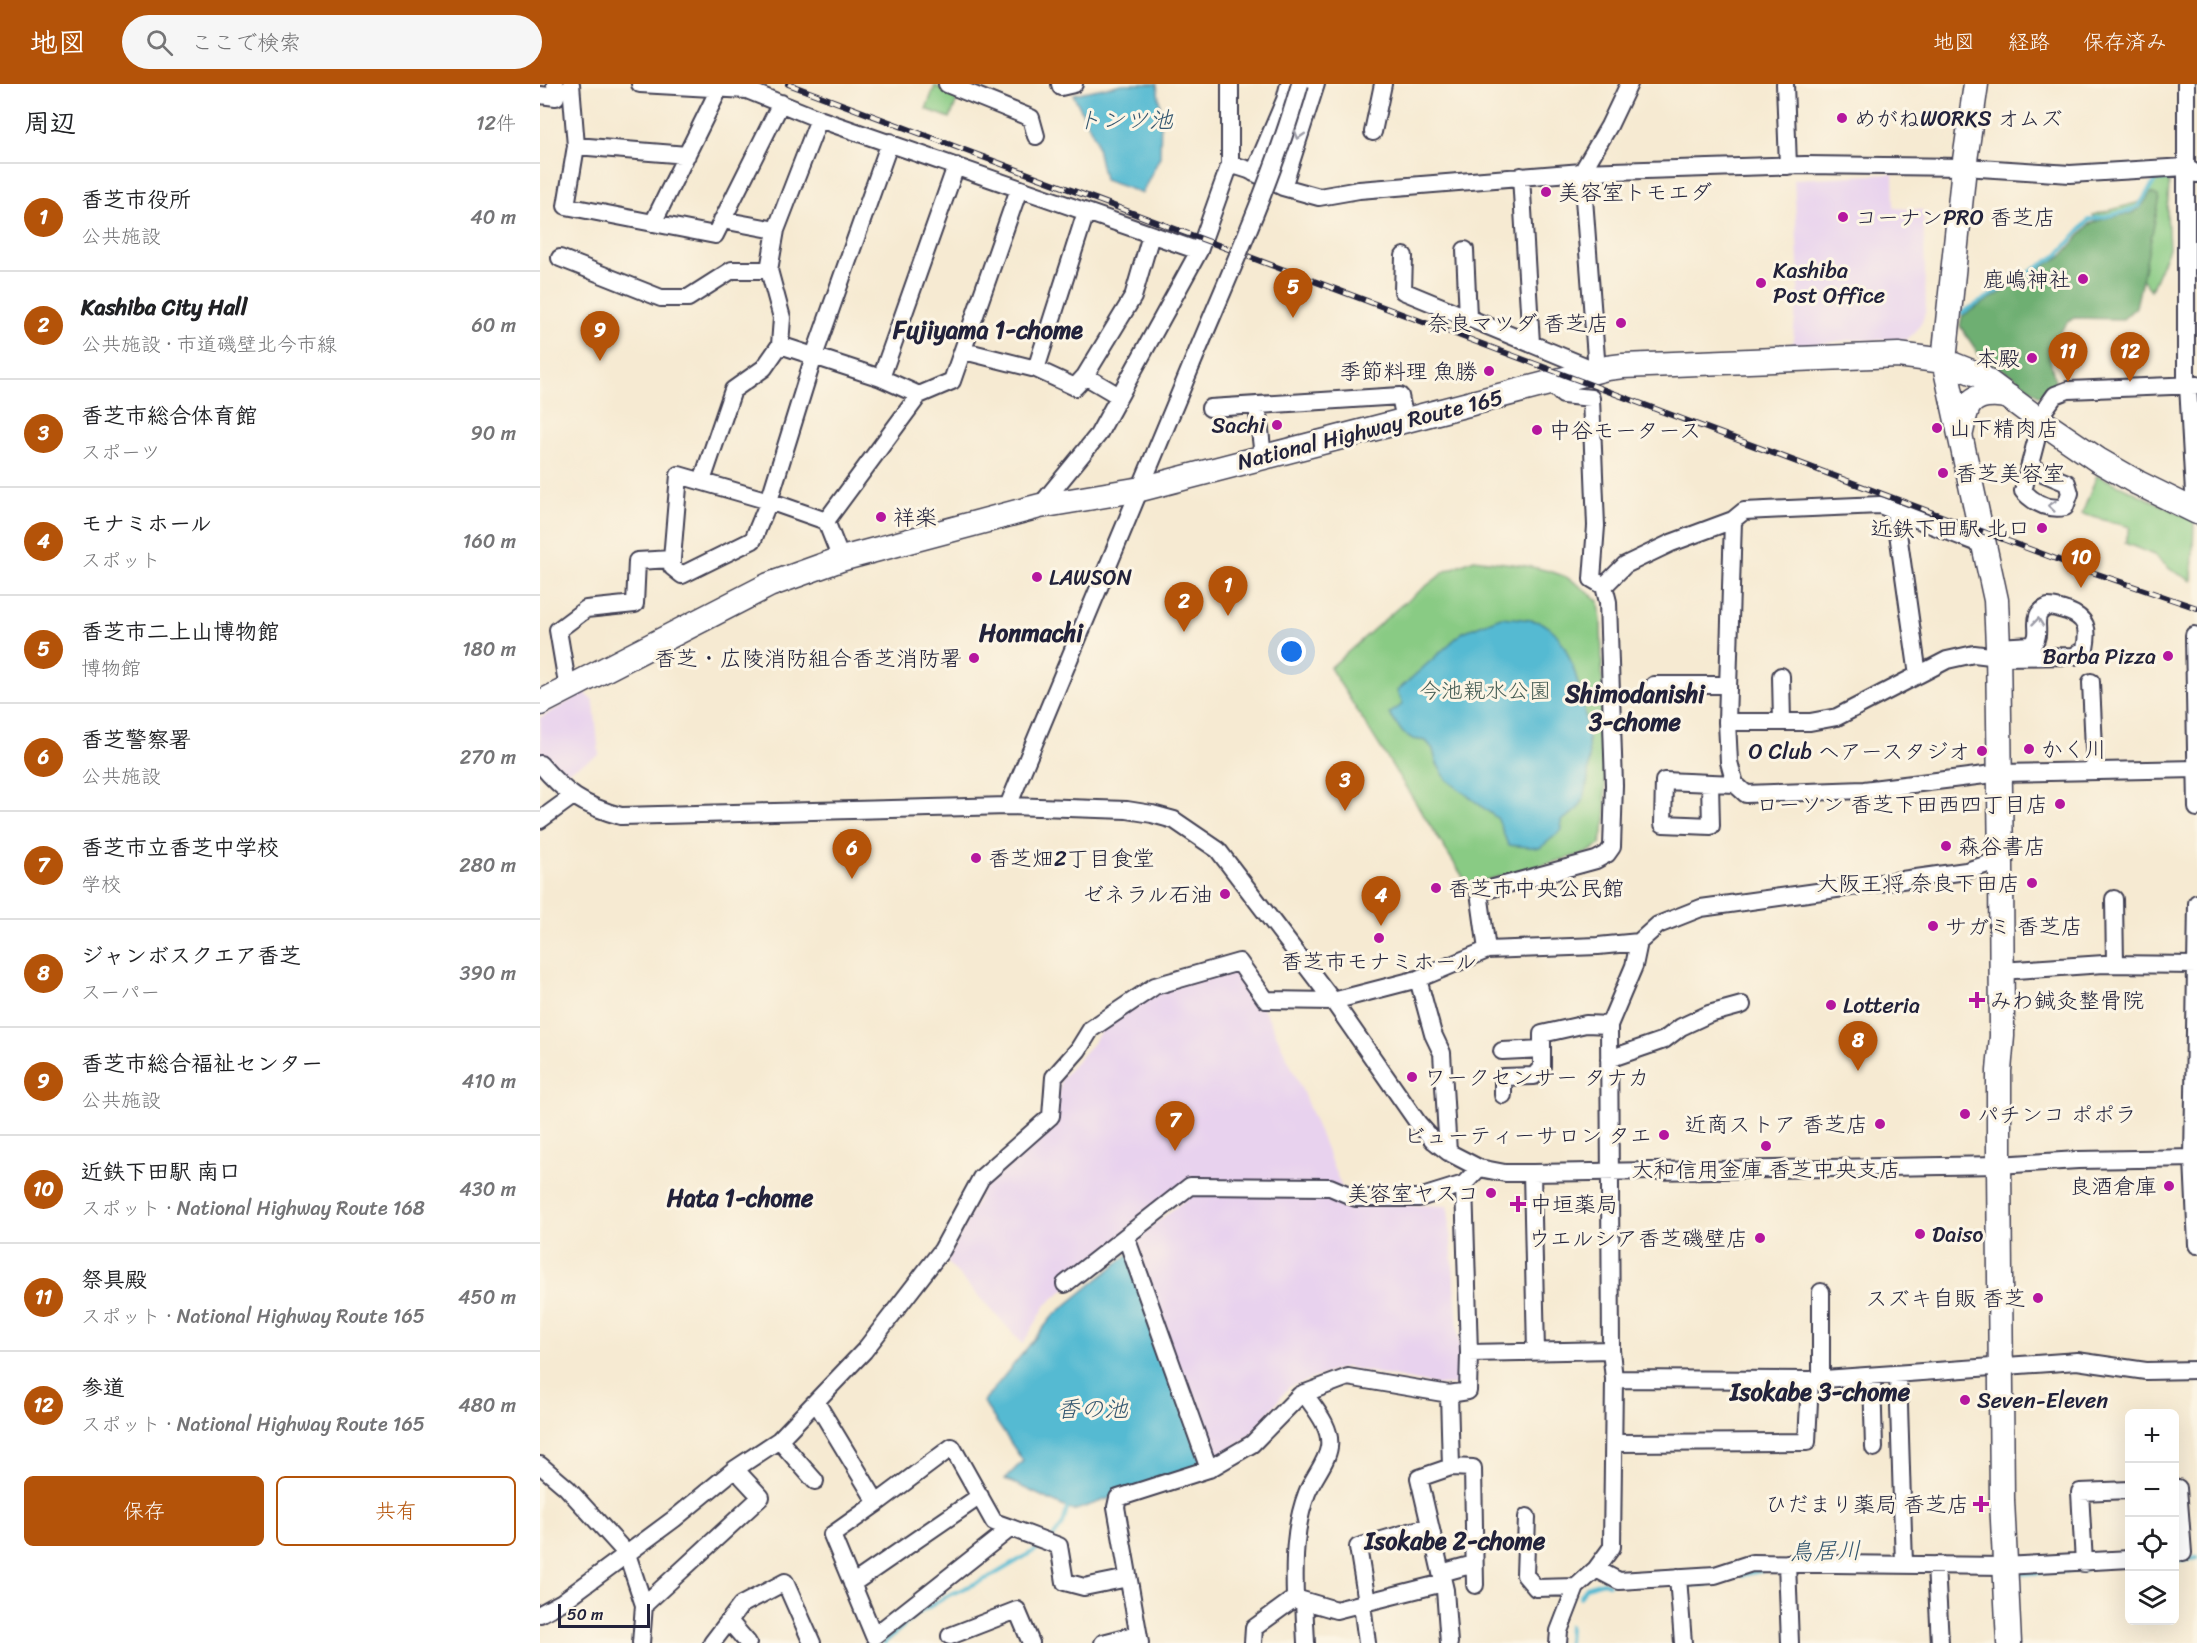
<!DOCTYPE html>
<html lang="ja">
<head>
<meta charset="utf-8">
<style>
  :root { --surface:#fff; --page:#f6f6f6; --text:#202124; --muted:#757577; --line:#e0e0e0; --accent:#b45309 }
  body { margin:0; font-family:Sriracha,"Klee One",sans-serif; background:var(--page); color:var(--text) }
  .controls { position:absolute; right:18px; bottom:18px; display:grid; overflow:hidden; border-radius:9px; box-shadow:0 6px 24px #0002 }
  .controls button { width:54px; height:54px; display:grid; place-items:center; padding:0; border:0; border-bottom:2px solid var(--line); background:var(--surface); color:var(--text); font:30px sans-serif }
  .scale { position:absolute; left:18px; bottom:15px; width:92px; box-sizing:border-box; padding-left:6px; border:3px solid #22223b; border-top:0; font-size:16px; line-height:21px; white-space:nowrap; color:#22223b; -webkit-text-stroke:4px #fcf5e5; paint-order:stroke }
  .you { position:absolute; left:752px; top:568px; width:21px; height:21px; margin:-15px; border:4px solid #fff; border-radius:50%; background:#1a73e8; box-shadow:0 0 0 9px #1a73e833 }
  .badge { display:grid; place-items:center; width:39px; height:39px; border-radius:50%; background:var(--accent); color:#fff; font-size:20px; font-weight:700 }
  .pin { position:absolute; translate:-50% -50px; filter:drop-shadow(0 2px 3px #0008) }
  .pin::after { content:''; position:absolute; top:32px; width:21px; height:18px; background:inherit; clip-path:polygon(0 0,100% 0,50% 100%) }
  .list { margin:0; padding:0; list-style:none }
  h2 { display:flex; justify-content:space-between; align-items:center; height:78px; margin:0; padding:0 24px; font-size:26px }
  h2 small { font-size:20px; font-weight:400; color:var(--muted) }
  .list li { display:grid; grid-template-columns:39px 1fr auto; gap:18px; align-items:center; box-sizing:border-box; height:108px; padding:0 24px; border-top:2px solid var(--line) }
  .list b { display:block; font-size:22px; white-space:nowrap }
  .list p { margin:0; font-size:20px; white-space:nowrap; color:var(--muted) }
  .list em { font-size:20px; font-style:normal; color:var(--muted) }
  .actions { display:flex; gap:12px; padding:18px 24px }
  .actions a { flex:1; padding:14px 0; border:2px solid var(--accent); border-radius:9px; text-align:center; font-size:21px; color:var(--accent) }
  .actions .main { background:var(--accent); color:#fff }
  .icon { flex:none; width:33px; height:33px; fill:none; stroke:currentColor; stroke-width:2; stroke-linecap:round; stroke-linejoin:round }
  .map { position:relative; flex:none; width:1657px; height:1559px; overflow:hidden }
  header { display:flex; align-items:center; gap:36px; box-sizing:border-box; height:84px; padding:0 30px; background:var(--accent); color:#fff }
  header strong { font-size:28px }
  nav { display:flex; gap:33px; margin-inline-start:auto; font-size:21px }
  .search { width:420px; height:54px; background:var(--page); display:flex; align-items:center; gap:15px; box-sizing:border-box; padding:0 21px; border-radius:33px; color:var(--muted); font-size:22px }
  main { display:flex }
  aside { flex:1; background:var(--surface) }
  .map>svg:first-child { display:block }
  .built { fill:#e8d2ee }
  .green { fill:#89cb84; stroke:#567660; stroke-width:1.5 }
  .forest { fill:#6eaf72; stroke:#486856; stroke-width:1.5 }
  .water { fill:#54bad2; stroke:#3b6e86; stroke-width:1.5 }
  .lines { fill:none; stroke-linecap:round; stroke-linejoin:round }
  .stream { stroke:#54bad2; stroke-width:4 }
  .minor-casing { stroke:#424052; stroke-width:20 }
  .highway-casing { stroke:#424052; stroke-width:27 }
  .minor { stroke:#fff; stroke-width:16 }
  .highway { stroke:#fff; stroke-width:24 }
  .rail-casing { stroke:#22223b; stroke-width:6 }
  .rail { stroke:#fcf5e5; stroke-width:4; stroke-dasharray:11; stroke-linecap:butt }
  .minor-bridge-casing { stroke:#424052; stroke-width:20; stroke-linecap:butt }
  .minor-bridge { stroke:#fff; stroke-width:16 }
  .oneway { stroke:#9c9ca7 }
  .poi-dot { fill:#b5179e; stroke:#fcf5e5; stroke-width:2 }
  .labels { text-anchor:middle; stroke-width:6; stroke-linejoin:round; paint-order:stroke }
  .poi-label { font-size:22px; fill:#22223b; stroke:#fcf5e5; text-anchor:start }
  .street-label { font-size:22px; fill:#22223b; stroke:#fcf5e5 }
  .park-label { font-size:22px; fill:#465d55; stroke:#fcf5e5 }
  .water-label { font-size:24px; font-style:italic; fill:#345770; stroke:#fcf5e5 }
  .neighbourhood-label { font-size:24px; font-weight:bold; fill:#22223b; stroke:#fcf5e5 }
</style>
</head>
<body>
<header>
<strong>地図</strong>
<div class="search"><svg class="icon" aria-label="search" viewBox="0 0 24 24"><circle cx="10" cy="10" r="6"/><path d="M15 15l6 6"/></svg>ここで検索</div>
<nav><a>地図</a><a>経路</a><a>保存済み</a></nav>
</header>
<main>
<aside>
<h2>周辺<small>12件</small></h2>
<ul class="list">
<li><span class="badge">1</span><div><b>香芝市役所</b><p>公共施設</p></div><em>40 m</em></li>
<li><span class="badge">2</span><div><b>Kashiba City Hall</b><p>公共施設 · 市道磯壁北今市線</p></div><em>60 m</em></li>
<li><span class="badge">3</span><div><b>香芝市総合体育館</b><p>スポーツ</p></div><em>90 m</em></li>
<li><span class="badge">4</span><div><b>モナミホール</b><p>スポット</p></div><em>160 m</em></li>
<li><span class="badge">5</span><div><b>香芝市二上山博物館</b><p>博物館</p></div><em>180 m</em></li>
<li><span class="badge">6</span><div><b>香芝警察署</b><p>公共施設</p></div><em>270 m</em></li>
<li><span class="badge">7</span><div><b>香芝市立香芝中学校</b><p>学校</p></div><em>280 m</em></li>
<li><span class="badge">8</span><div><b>ジャンボスクエア香芝</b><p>スーパー</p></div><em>390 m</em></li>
<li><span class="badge">9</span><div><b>香芝市総合福祉センター</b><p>公共施設</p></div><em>410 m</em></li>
<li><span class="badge">10</span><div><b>近鉄下田駅 南口</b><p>スポット · National Highway Route 168</p></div><em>430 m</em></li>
<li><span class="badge">11</span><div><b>祭具殿</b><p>スポット · National Highway Route 165</p></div><em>450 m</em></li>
<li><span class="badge">12</span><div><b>参道</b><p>スポット · National Highway Route 165</p></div><em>480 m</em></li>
</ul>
<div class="actions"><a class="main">保存</a><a>共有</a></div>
</aside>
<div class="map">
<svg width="1657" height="1559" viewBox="0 0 1657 1559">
  <rect width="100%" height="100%" fill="#fcf5e5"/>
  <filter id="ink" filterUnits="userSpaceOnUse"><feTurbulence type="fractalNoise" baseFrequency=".0167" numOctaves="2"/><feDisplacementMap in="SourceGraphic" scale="12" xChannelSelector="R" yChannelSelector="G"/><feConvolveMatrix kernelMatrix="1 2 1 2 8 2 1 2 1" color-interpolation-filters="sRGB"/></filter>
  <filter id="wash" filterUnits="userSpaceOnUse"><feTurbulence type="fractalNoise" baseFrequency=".008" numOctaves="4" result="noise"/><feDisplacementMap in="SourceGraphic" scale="24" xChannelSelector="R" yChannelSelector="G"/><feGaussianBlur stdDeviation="1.35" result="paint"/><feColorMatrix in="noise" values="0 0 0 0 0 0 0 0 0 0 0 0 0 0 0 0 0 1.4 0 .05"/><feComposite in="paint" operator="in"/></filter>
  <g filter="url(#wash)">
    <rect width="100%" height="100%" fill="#f6ead2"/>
    <path class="built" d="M1353,90L1354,124L1383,126L1386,225L1382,238L1375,249L1365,256H1309L1252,264L1259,197L1254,95Z
      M45,608L54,619L59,671L18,692L0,670V634Z
      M697,882L729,935L759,999L802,1104L653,1096L506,1221L483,1260L407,1178L442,1106L514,1039L521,995L554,958L566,939L620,905Z
      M656,1107L792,1111L820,1120L908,1122L923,1301H898L805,1283L749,1303L712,1349L694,1364L671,1376L593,1157Z"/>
    <path class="green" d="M395,2L419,12L410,34L386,25Z
      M1630,89L1627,128L1629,164L1611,206L1553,131L1600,118L1620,91Z
      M1557,391L1654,436L1652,497L1631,486L1614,471L1585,459L1590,443L1542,430Z
      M934,475C961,479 995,481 1021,491C1035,496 1047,508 1059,517L1061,538L1066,736L1060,761L1047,769L928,801L790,584L860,522L906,487Z"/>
    <path class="forest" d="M1611,109L1618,112L1619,118L1596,223L1583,235L1534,234L1527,239L1508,264C1509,275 1517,299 1516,306L1499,312L1474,292L1440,272L1420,242L1422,232L1523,171L1550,140L1566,134L1593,129L1601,123Z"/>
    <path class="water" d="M583,0H617L621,29L620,73L602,109L564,96L555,54L533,10Z
      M961,533C977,535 998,534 1010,544C1041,567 1062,692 1039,723C1035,729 1027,733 1021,737L1022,746L1000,764L968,761L958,735L906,695L896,678L893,665L886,657L873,655L863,649L849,630L863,620L857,607L923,548Z
      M591,1168L663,1382L533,1427L465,1395L483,1377L443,1318L513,1232Z"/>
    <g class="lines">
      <path class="stream" d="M1422,229L1518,171L1549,136L1589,127L1599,122L1616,95H1634
        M512,1455L523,1440L528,1422
        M1634,1478L1657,1474
        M1474,1490L1544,1486
        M1202,1491L1221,1487
        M1149,1500L1163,1502L1174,1498
        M1040,1513L1046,1503L1063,1498L1068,1500
        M344,1559L377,1530L409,1511L450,1493L504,1461
        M1028,1559L1029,1542"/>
    </g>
  </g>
  <g filter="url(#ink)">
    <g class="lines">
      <defs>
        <path id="minor" d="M31,0L36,62L26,122L175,151L241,19
          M100,0L207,6L279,35L659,167L558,351L500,422
          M407,0L491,34L496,52
          M520,0L521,3L534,0
          M690,0V80L709,86L743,103L779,113L819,106L1042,88L1265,81L1424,83L1530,90L1645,83L1657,90
          M1245,0L1248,82
          M1646,0V301
          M0,11L16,13L15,0
          M833,48L843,0
          M36,62L147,71
          M714,89L745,16L749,0
          M981,92L991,259
          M743,103L776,0
          M182,136L236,146
          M113,139L180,3
          M925,166L928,233
          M659,167L690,80
          M864,172L863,207L1057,287L1042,88L1069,42L1089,0
          M20,174L121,214H148L192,186H229
          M240,261L341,294L379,311L412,297L479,105
          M424,267L496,285L546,128
          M496,285L535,303L545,292L593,213L611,151
          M545,292L579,312
          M341,294L416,82
          M1011,299L1023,311L1051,314L1056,442L1052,495L1064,502L1085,481L1131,459L1193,436L1204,427L1340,421L1443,461
          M1648,301L1655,427
          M717,321L723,372
          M670,324L860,312L865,336
          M1491,380L1498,387L1527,399L1530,409L1525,423C1508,426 1495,420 1483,407L1496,357L1498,335L1515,311L1528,306L1657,301
          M162,397L193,306L224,284L240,261L242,234L229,186L236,146L279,35
          M1355,428L1378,591
          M1193,436L1187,638L1189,678L1195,700L1206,710L1324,706L1461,689L1657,685
          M286,437L379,311
          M301,475L286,437L229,417L139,391L132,475V483L142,491L213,456L229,417L274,272L350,58
          M1654,551L1657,724
          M1241,592L1242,638
          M1551,598L1555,687
          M1114,601H1187
          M28,605L18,546L46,525L95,520L97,477L132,475
          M1187,638H1270L1297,633L1407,576L1434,570L1459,573L1534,572L1545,565C1549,545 1547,534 1527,527C1520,525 1515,523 1508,523C1487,532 1505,548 1492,561L1458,563
          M0,680C25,709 43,722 81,732L468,722L587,726L612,730L634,736L678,766L793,917L878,1039L894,1057L908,1068L939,1084L965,1089H992L1459,1081L1538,1076L1657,1074
          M1170,699L1171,742L1123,740L1124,697L1195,700
          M468,722L652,280
          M0,736L33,712
          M1574,815L1575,880
          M1657,819L1653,1075L1657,1161
          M947,866L939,808L1056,776L1067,770L1072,763L1074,701L1068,518L1064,502
          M1461,887L1564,880L1657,881
          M878,895L893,950L902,969L908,1068
          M962,967L1002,965
          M1069,975L1124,956L1141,943L1169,930L1202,921
          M963,1011V993L994,992L1002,983V950L1046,940L1069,941
          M992,1089L996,1268
          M924,1100L929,1269L1071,1266
          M586,1153L669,1385
          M525,1200L650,1102L790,1103L816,1114H879L924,1100L939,1084
          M1281,1208V1296
          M1358,1290L1364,1480
          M1332,1292L1334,1364
          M1074,1295L1270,1296L1537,1277L1606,1287L1657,1286
          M909,1310L928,1307L929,1269
          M276,1318L337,1419L292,1451L334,1552L471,1444L454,1438L412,1363L337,1419
          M239,1356L275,1397
          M1074,1359L1267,1358L1270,1296
          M0,1381L27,1404L87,1470L104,1521L101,1559
          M1634,1404H1638L1643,1469
          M987,1433L985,1491L996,1504L1036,1503
          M471,1444L519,1462L525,1498L544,1503L588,1494
          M1247,1479L1250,1559
          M1544,1479L1540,1408L1590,1406
          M1396,1481L1400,1559
          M1056,1485L1079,1497L1175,1491L1212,1479L1464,1482L1590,1475
          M901,1489L934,1480
          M1138,1493L1143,1559
          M312,1500L440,1412
          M755,1514L796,1526L903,1499
          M764,1517L766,1559
          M827,1518L818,1463L890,1442
          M822,1520L827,1559
          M104,1521L221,1413L195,1385
          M0,1530L22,1518L134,1435L195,1385L239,1356L324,1267L402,1166L441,1094L511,1032L514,993L538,966L551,945L615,902L699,878L726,916L793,917L878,895L947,866L1058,862L1099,858L1118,841L1161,824L1426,787L1448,780L1461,782
          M189,1537L208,1559
          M410,1552L477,1526L491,1559
          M172,1559L201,1521L245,1498L272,1559
          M563,1559L598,1550
          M600,1559L576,1423L578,1414L669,1385L712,1360L760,1311L808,1293L909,1310L911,1383L933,1384L935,1501
          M713,1559L714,1544L755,1514C754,1478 754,1443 767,1409C773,1394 787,1378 789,1363C792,1343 774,1324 764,1309
          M909,1559L905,1506L879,1394L911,1383
          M1018,1559L1019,1547L1036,1503L1056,1485L1072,1463L1074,1295L1071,1266L1069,941L1094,882L1099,858"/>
        <path id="highway" d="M1436,0L1424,83L1404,277L1456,516L1458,563L1461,782L1462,952L1459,987V1081L1462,1416L1469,1559
          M1421,348C1423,340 1424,331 1428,323C1435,309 1456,309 1469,313
          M0,619L229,501L301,475L500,422L601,405L1067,284L1083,282L1358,271L1404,277L1439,291L1498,335L1558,376L1598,399L1657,428"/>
      </defs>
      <use href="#minor" class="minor-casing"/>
      <use href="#highway" class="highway-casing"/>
      <use href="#minor" class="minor"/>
      <use href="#highway" class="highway"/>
      <defs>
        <path id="rail" d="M248,0L1540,484L1657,524"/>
      </defs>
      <use href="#rail" class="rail-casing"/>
      <use href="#rail" class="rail"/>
      <defs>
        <path id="minor-bridge" d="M652,280C690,189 733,95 760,0"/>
      </defs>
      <use href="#minor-bridge" class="minor-bridge-casing"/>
      <use href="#minor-bridge" class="minor-bridge"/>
    </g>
    <defs><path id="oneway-chevron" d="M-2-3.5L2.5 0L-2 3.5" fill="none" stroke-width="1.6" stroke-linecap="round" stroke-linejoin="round" transform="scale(1.5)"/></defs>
    <g class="oneway">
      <use href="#oneway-chevron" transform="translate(759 51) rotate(107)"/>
      <use href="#oneway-chevron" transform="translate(1512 422) rotate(-174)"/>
      <use href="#oneway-chevron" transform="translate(1498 538) rotate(-84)"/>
    </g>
  </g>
  <g class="poi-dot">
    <circle cx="1302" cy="34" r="6"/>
    <circle cx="1006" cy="108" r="6"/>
    <circle cx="1303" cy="133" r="6"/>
    <circle cx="1543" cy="195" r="6"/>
    <circle cx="1221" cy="199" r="6"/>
    <circle cx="1081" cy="239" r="6"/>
    <circle cx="1492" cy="274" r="6"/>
    <circle cx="949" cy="287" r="6"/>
    <circle cx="737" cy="341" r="6"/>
    <circle cx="1397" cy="344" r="6"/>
    <circle cx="997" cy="346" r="6"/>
    <circle cx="1403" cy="389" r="6"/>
    <circle cx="341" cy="433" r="6"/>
    <circle cx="1502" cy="444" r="6"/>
    <circle cx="497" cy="493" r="6"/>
    <circle cx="1628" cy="572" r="6"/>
    <circle cx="434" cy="574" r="6"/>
    <circle cx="1489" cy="665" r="6"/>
    <circle cx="1442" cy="667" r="6"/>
    <circle cx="1520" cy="720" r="6"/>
    <circle cx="1406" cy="762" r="6"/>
    <circle cx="436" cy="774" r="6"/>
    <circle cx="1492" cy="799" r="6"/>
    <circle cx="896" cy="804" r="6"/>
    <circle cx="685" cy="810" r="6"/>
    <circle cx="1393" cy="842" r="6"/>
    <circle cx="839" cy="854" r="6"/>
    <path d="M1434 907h6v6h6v6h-6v6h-6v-6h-6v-6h6z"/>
    <circle cx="1291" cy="921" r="6"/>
    <circle cx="872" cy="993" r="6"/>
    <circle cx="1425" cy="1030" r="6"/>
    <circle cx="1340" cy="1040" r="6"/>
    <circle cx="1124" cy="1051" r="6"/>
    <circle cx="1226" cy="1062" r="6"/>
    <circle cx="1629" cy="1102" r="6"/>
    <circle cx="951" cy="1109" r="6"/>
    <path d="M975 1111h6v6h6v6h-6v6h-6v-6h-6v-6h6z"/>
    <circle cx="1380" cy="1150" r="6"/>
    <circle cx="1220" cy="1154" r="6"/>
    <circle cx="1498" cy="1214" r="6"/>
    <circle cx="1425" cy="1316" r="6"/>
    <path d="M1438 1411h6v6h6v6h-6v6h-6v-6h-6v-6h6z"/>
  </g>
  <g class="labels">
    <g class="poi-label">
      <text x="1314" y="42">めがねWORKS オムズ</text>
      <text x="1018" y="116">美容室トモエダ</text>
      <text x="1315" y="141">コーナンPRO 香芝店</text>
      <text x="1233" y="194">Kashiba<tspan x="1233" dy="25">Post Office</tspan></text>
      <text x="1531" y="203" text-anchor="end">鹿嶋神社</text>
      <text x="1069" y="247" text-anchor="end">奈良マツダ 香芝店</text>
      <text x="1480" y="282" text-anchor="end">本殿</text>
      <text x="937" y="295" text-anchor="end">季節料理 魚勝</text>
      <text x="725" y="349" text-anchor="end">Sachi</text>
      <text x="1409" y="352">山下精肉店</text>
      <text x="1009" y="354">中谷モータース</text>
      <text x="1415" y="397">香芝美容室</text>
      <text x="353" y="441">祥楽</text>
      <text x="1490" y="452" text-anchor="end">近鉄下田駅 北口</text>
      <text x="509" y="501">LAWSON</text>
      <text x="1616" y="580" text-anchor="end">Barba Pizza</text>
      <text x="422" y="582" text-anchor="end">香芝・広陵消防組合香芝消防署</text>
      <text x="1501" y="673">かく川</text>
      <text x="1430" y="675" text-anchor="end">O Club ヘアースタジオ</text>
      <text x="1508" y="728" text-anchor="end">ローソン 香芝下田西四丁目店</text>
      <text x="1418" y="770">森谷書店</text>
      <text x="448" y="782">香芝畑2丁目食堂</text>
      <text x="1480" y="807" text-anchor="end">大阪王将 奈良下田店</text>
      <text x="908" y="812">香芝市中央公民館</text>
      <text x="673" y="818" text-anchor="end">ゼネラル石油</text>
      <text x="1405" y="850">サガミ 香芝店</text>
      <text x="839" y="885" text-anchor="middle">香芝市モナミホール</text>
      <text x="1450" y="924">みわ鍼灸整骨院</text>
      <text x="1303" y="929">Lotteria</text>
      <text x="884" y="1001">ワークセンサー タナカ</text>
      <text x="1437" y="1038">パチンコ ポポラ</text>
      <text x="1328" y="1048" text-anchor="end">近商ストア 香芝店</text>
      <text x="1112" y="1059" text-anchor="end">ビューティーサロン タエ</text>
      <text x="1226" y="1093" text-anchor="middle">大和信用金庫 香芝中央支店</text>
      <text x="1617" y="1110" text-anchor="end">良酒倉庫</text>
      <text x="939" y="1117" text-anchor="end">美容室ヤスコ</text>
      <text x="990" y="1128">中垣薬局</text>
      <text x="1392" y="1158">Daiso</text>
      <text x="1208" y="1162" text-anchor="end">ウエルシア香芝磯壁店</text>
      <text x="1486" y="1222" text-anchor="end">スズキ自販 香芝</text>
      <text x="1437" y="1324">Seven-Eleven</text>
      <text x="1429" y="1428" text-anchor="end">ひだまり薬局 香芝店</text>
    </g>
    <g class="street-label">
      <text transform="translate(830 345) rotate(-14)" y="8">National Highway Route 165</text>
    </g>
    <g class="park-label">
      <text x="945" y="614">今池親水公園</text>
    </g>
    <g class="water-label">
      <text x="585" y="44">トンツ池</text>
      <text x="552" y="1333">香の池</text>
      <text transform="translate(1285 1467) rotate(-1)" y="8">鳥居川</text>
    </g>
    <g class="neighbourhood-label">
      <text x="448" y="254">Fujiyama 1-chome</text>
      <text x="491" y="557">Honmachi</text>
      <text x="1095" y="618">Shimodanishi<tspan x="1095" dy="28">3-chome</tspan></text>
      <text x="200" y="1122">Hata 1-chome</text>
      <text x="1280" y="1316">Isokabe 3-chome</text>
      <text x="915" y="1465">Isokabe 2-chome</text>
    </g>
  </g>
</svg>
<div class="controls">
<button>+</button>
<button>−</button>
<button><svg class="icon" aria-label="locate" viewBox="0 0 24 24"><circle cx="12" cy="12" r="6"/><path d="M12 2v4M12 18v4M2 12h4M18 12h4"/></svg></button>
<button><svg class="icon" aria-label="layers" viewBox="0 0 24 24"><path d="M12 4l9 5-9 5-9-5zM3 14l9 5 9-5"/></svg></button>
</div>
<div class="scale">50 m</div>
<div class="you"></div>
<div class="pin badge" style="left:688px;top:532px">1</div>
<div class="pin badge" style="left:644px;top:548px">2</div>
<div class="pin badge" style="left:805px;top:727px">3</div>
<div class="pin badge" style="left:841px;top:842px">4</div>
<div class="pin badge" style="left:753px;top:234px">5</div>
<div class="pin badge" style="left:312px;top:795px">6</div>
<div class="pin badge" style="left:635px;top:1067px">7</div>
<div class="pin badge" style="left:1318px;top:987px">8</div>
<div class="pin badge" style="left:60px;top:277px">9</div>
<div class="pin badge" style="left:1541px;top:504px">10</div>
<div class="pin badge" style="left:1528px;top:298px">11</div>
<div class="pin badge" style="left:1590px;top:298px">12</div>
</div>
</main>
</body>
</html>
